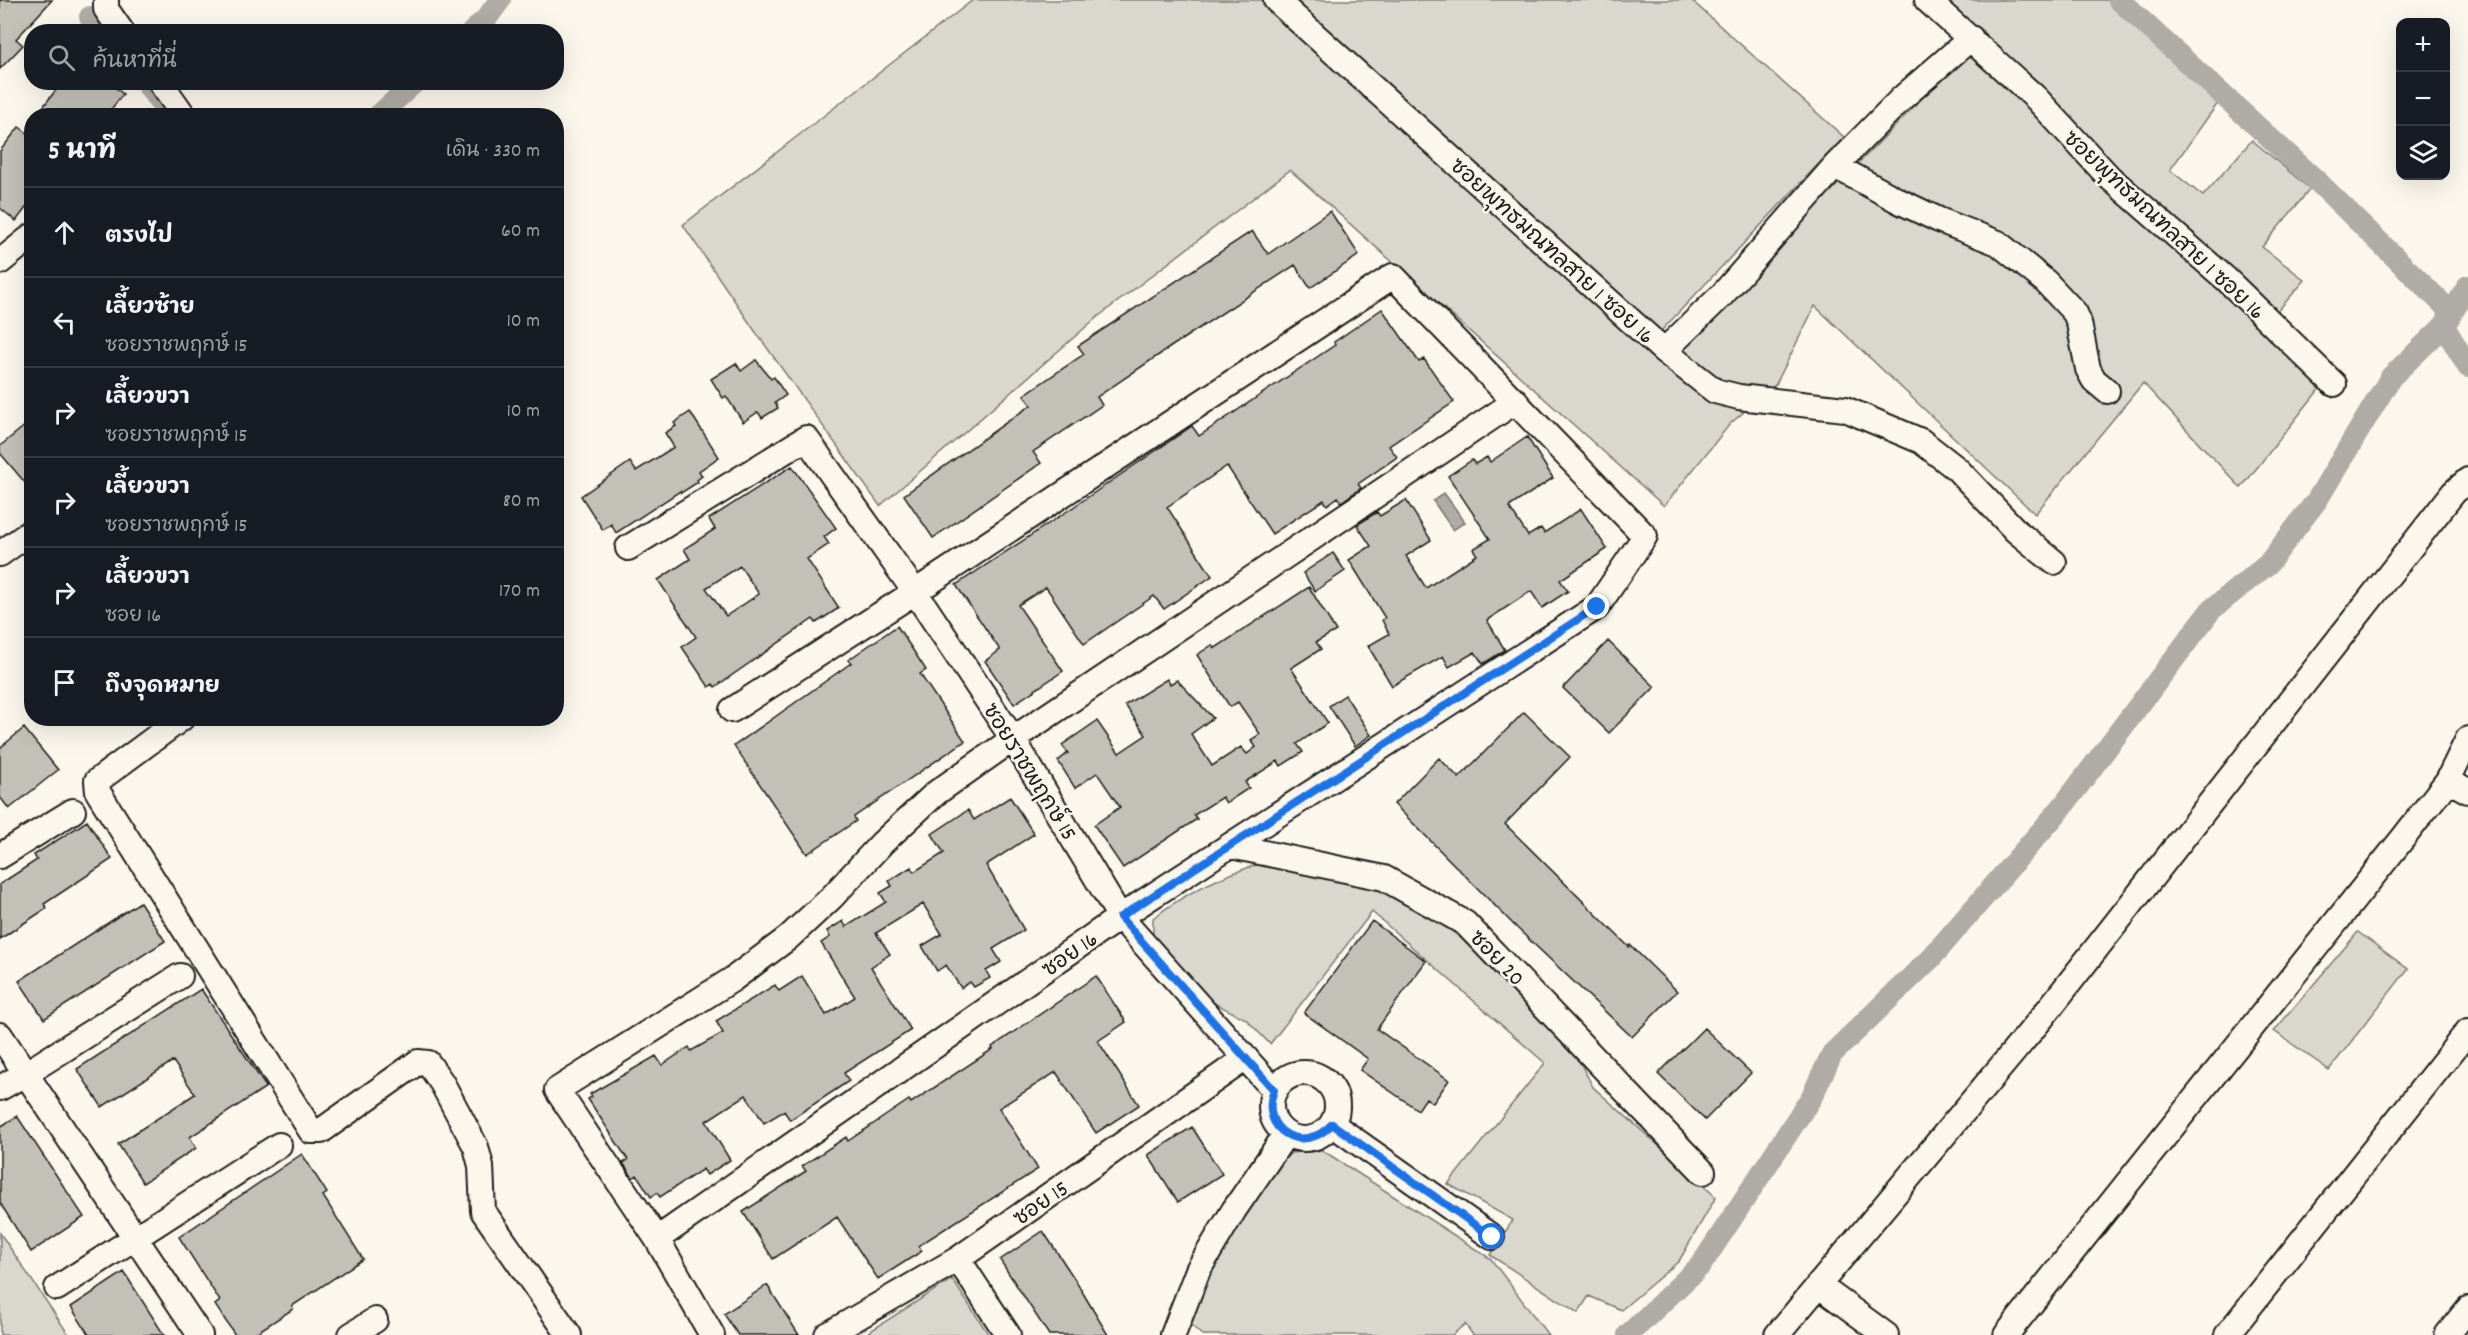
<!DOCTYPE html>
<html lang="th">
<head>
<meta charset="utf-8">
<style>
  :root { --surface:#171b24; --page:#242831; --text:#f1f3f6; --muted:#9ea1a6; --line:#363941 }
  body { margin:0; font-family:Dekko,"Playpen Sans Thai",sans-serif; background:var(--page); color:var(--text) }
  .controls { position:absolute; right:18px; top:18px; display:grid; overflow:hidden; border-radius:12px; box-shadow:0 6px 24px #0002 }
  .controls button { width:54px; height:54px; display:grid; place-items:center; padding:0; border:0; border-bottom:2px solid var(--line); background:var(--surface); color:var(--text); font:30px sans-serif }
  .stop { position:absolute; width:18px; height:18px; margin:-14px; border:4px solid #1a73e8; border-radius:50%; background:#fff }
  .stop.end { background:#1a73e8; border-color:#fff; box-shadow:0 2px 6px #0008 }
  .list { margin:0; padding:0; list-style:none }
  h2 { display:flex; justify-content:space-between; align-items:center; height:78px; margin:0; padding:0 24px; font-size:26px }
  h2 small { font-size:20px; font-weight:400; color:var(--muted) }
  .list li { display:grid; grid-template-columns:39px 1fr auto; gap:18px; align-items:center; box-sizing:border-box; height:90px; padding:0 24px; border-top:2px solid var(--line) }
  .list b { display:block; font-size:22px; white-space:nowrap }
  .list p { margin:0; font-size:20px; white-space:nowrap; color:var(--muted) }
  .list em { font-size:20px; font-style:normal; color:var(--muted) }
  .icon { flex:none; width:33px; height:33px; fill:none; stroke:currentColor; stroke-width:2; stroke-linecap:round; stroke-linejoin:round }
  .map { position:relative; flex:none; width:2468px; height:1335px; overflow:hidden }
  .search { position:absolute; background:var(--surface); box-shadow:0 6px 24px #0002; left:24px; top:24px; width:540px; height:66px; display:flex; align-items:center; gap:15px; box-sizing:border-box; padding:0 21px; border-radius:24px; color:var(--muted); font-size:22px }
  .panel { position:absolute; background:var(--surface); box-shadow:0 6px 24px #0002; left:24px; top:108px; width:540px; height:618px; border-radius:24px }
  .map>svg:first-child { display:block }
  .green { fill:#dad7ce; stroke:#7b7a75; stroke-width:1.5 }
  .water { fill:#afaca5; stroke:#74726e; stroke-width:1.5 }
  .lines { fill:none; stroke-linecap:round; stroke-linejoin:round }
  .canal { stroke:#afaca5; stroke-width:22 }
  .building { fill:#c3c0b8; stroke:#1c1c1c; stroke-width:1.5; fill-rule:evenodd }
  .street-casing { stroke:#1c1c1c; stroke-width:28 }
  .street { stroke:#fbf7ec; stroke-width:24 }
  .route { stroke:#1a73e8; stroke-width:8 }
  .labels { text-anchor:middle; stroke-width:5; stroke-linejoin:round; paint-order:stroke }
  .street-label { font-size:22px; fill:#1c1c1c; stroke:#fbf7ec }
</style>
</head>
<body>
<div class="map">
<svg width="2468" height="1335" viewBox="0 0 2468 1335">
  <rect width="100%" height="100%" fill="#fbf7ec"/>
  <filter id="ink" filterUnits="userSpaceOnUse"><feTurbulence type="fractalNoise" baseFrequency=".0167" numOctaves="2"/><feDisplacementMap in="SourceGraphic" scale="12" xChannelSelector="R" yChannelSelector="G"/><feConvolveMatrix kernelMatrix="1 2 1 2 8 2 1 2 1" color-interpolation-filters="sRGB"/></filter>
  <g filter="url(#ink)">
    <path class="green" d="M973,0H1691L1844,137L1662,330L1676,350L1982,37L1946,0H2108L2154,39L2218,103L2170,170L2203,196L2252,140L2310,189L2262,247L2305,280L2274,315L2336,368L2241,488L2143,383L2035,514L1815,306L1776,384L1730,424L1664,506L1290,170L1095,319L880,506L755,331L683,225Z
      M1266,862L1398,892L1477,950L1573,1049L1593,1087L1716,1197L1679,1261L1621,1310L1589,1296L1578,1313L1490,1255L1513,1220L1448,1184L1545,1063L1372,912L1270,1044L1246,1019L1204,998L1153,940V918C1188,891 1224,874 1266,862Z
      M2358,932L2408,969L2329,1070L2274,1031Z
      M1322,1150L1491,1259L1548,1335H1473L1465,1324L1452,1335H1202L1192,1326L1196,1302L1231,1230L1272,1172L1291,1153Z
      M0,1233L69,1335H0Z
      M952,1279L989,1335H864Z"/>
    <path class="water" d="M1444,493L1465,522L1453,530L1433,501Z"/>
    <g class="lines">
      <path class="canal" d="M2119,0L2319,183L2452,313
        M90,17L103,32
        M472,32L486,19L500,0
        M145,82L171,116
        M378,116L415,82
        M2444,326L2468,367
        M1628,1335L1701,1265L1811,1098L1832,1054L1931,958L2063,806L2211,610L2268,564L2317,500L2391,377L2444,326L2468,286"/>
    </g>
    <path class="building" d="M0,0H52L16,39L23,45L0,69Z
      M62,82H109L123,94L106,116H36Z
      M19,127L32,136V200L16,221L0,208V151Z
      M1330,211L1359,255L1310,288L1295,265L1172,346L1097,397L1102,405L1033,452L1041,463L933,538L904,495L1031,405L1024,395L1084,354L1078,346L1252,231L1268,254Z
      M1382,309L1419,362L1424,359L1454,402L1389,446L1397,457L1358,484L1361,488L1341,502L1338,497L1327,505L1324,500L1272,534L1227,466L1167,507L1212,576L1164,609L1154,596L1084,644L1046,587L1018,605L1063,671L1014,704L985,661L1000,650L956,585L1069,510L1192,426L1199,436L1335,345L1334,342Z
      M756,360L771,379L774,377L786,395L775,403L778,408L762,418L758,412L743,422L726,396L723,398L711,379L736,363L741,371Z
      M690,412L719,457L699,471L702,476L697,480L698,482L681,493L680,491L616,533L611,524L603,530L581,496L630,462L636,471L674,447L665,433L676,426L674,423Z
      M32,420V491L0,453V446Z
      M1527,437L1553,478L1509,507L1528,536L1541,528L1544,533L1581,509L1607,549L1560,580L1568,591L1542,608L1531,591L1487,620L1505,650L1497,655L1483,664L1475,652L1449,667L1443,656L1392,686L1368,646L1389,634L1382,620L1385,618L1349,560L1371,546L1357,525L1377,512L1380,516L1406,500L1431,540L1406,556L1426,588L1477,555L1473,549L1490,539L1448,476L1472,460L1475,464L1487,457L1490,462Z
      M792,466L836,528L824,537L829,544L807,559L839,608L816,623L813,619L715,687L713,684L709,687L682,647L696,637L658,580L690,559L684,549L715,529L709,519ZM740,566L759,594L726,616L706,588Z
      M1333,553L1345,571L1315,591L1303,573Z
      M1309,587L1336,631L1316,642L1321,649L1291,668L1328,723L1297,744L1303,752L1281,766L1278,761L1245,782L1249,788L1226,803L1222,797L1194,815L1197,819L1123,868L1094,825L1120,807L1097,773L1075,788L1058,761L1068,753L1062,745L1097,721L1119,753L1146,735L1125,705L1167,679L1170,684L1177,680L1213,718L1191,734L1212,766L1241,747L1247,754L1256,747L1251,740L1260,734L1238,702L1230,707L1197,655L1212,645L1214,649Z
      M897,626L926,670L920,674L965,741L854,817L856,821L807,854L734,746L851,663L848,660Z
      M1608,641L1655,687L1609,733L1563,688Z
      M1345,695L1371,735L1355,746L1329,706Z
      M1524,712L1570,757L1505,824L1629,947L1630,945L1677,991L1632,1037L1517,928L1394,804L1439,758L1459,778Z
      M24,728L58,770L9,809L0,797V748Z
      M1010,797L1034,834L986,865L1024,930L993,949L1001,962L986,971L990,978L974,987L970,982L961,988L946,965L937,971L922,946L942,934L923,904L876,933L890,954L871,967L911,1030L844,1073L849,1081L790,1120L784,1111L764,1123L746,1095L706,1121L730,1160L707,1175L703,1169L660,1197L657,1193L651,1197L637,1175L633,1178L623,1163L628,1160L588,1099L592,1097L590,1094L656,1056L662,1065L689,1047L691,1051L723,1033L716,1021L775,985L779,991L802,976L826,1015L855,997L821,943L830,937L827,931L843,921L846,927L886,902L880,893L892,886L889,881L911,867L914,872L944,853L932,834L968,810L974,820Z
      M87,821L112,859L44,904L47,908L0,939V884L37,860L34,855Z
      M140,902L165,941L44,1019L19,981Z
      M1372,921L1426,961L1377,1029L1449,1080L1433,1103L1426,1098L1418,1110L1360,1070L1368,1059L1304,1013Z
      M1096,976L1126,1022L1098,1041L1139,1105L1096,1133L1056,1072L999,1108L1038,1169L918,1246L922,1251L878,1279L837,1217L773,1259L743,1212L806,1171L802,1166L846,1137L848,1141L909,1100L911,1103L993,1049L992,1047Z
      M201,989L266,1087L190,1137L196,1148L143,1183L118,1144L195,1094L173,1061L102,1107L77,1069Z
      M1704,1028L1751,1073L1705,1120L1658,1074Z
      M17,1116L84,1217L31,1252L0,1203V1127Z
      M1192,1127L1222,1174L1178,1202L1148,1155Z
      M302,1154L327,1193L323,1196L363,1259L292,1306L293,1309L253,1335H235L215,1305L220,1301L179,1237Z
      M1043,1231L1074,1278L1108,1335H1049L1000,1260Z
      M124,1272L164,1335H89L71,1307Z
      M767,1285L799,1335H738L724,1314Z"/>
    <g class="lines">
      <defs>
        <path id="street" d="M106,0V9L122,32
          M1276,0L1664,351L1722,295L1835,166L1902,98L1971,38
          M1927,0L2036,98L2109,177L2226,279L2334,384
          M160,82L184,116
          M1835,166L1899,201L1939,220L1998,243L2046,282L2075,313L2079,323L2088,369L2094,380L2107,391
          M0,262L32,236
          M1664,351L1715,391L1739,397L1845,409L1921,441L1957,469L2016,531L2054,562
          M628,548L806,438L915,592L1013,739L1120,917L1274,1090
          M0,554L32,531
          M182,718L97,781L98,792L311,1131H321L418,1062L428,1063L442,1083L476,1147L481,1166L483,1211L569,1335
          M2448,780L2468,791
          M1231,846L1384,878L1465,923L1703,1172
          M0,856L73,811
          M0,1035L200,1335
          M1271 1106a33 33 0 1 1 66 0a33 33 0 1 1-66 0Z
          M0,1088L25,1074L180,976
          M1332,1124L1492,1237
          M657,1239L1120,917L1597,607L1645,536L1393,276L915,592L732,710
          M958,1259L1008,1335
          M1818,1285L1886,1335
          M57,1288L279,1145
          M351,1335L375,1320
          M712,1335L657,1239L557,1090L733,979L788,938L831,898L882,843L936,793L1013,739L1516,401
          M827,1335L958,1259L1246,1058
          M1173,1335L1198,1270L1234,1210L1286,1134
          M1777,1335L2041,1019L2454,492L2468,480
          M2006,1335L2404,837L2448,780L2468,739
          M2227,1335L2468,1031
          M2447,1335L2468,1309"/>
      </defs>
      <use href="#street" class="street-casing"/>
      <use href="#street" class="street"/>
    </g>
  </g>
  <g class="lines" filter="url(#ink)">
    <path class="route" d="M1492,1237L1332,1124C1303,1156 1258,1130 1274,1090L1120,917L1597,607"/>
  </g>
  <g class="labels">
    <g class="street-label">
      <text transform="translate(2165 224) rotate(43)" y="8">ซอยพุทธมณฑลสาย 1 ซอย 16</text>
      <text transform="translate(1553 250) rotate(42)" y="8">ซอยพุทธมณฑลสาย 1 ซอย 16</text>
      <text transform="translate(1031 771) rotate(58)" y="8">ซอยราชพฤกษ์ 15</text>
      <text transform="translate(1069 953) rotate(-35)" y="8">ซอย 16</text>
      <text transform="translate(1498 957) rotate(46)" y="8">ซอย 20</text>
      <text transform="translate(1040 1202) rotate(-35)" y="8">ซอย 15</text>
    </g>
  </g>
</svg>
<div class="controls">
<button>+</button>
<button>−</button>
<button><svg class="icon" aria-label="layers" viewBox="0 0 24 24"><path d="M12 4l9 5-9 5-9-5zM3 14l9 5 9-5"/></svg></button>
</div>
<div class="stop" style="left:1492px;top:1237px"></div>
<div class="stop end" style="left:1597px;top:607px"></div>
<div class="search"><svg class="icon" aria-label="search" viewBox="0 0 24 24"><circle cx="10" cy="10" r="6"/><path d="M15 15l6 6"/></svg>ค้นหาที่นี่</div>
<section class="panel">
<h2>5 นาที<small>เดิน · 330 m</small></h2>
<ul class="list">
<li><svg class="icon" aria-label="ahead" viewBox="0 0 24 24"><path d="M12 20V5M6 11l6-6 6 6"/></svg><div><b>ตรงไป</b></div><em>60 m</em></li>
<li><svg class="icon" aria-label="left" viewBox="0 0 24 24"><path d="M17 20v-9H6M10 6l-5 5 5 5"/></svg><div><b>เลี้ยวซ้าย</b><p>ซอยราชพฤกษ์ 15</p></div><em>10 m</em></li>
<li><svg class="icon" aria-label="right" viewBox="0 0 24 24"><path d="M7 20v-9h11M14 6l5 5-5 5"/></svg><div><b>เลี้ยวขวา</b><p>ซอยราชพฤกษ์ 15</p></div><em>10 m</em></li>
<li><svg class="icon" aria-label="right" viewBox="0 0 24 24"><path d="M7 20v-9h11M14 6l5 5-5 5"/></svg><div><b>เลี้ยวขวา</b><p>ซอยราชพฤกษ์ 15</p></div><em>80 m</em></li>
<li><svg class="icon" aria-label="right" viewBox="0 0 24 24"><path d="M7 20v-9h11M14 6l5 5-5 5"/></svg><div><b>เลี้ยวขวา</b><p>ซอย 16</p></div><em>170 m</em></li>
<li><svg class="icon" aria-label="arrive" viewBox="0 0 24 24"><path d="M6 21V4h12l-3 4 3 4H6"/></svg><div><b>ถึงจุดหมาย</b></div></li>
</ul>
</section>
</div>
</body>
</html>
